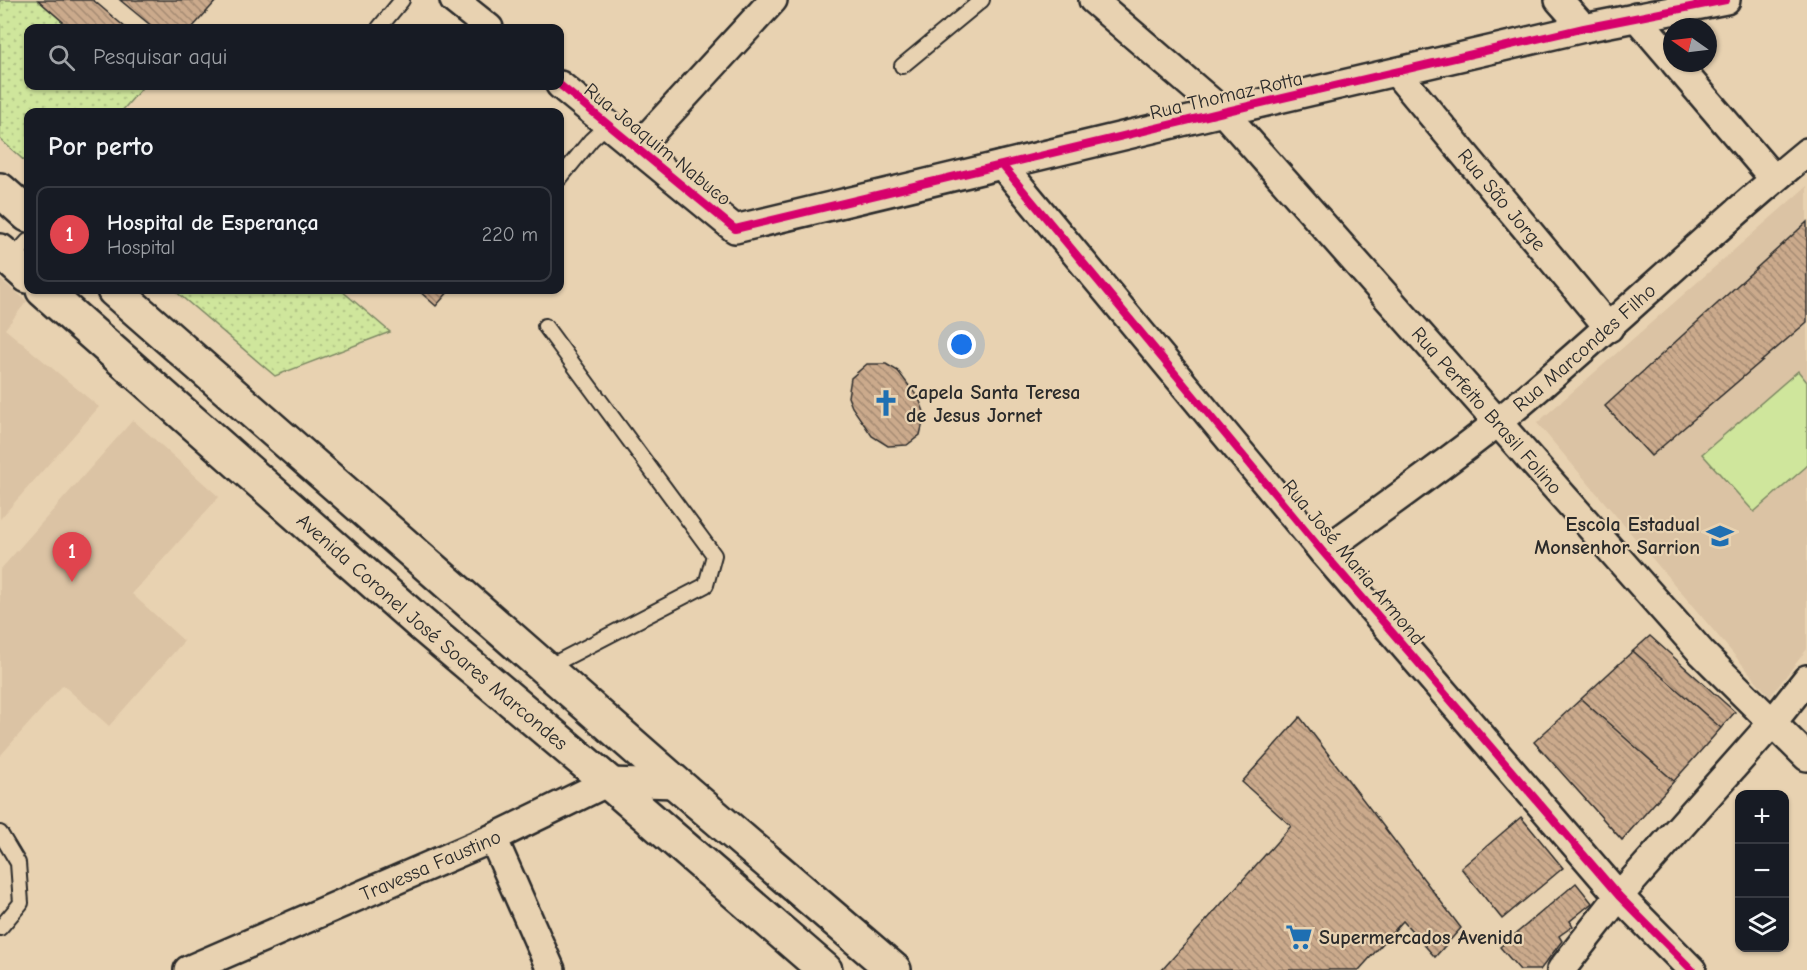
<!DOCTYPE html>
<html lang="pt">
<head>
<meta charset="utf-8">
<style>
  :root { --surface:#171b24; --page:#242831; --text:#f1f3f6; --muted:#9ea1a6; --line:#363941; --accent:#7c3aed }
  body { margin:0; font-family:"Comic Neue",sans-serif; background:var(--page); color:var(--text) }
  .controls { position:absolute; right:18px; bottom:18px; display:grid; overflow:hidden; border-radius:12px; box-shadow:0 2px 4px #0004 }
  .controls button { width:54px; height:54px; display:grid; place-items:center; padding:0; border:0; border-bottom:2px solid var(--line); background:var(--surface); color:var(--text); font:30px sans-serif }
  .compass { position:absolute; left:1663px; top:18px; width:54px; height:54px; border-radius:50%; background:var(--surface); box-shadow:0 2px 4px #0004; rotate:284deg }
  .you { position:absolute; left:962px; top:345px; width:21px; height:21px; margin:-15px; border:4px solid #fff; border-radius:50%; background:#1a73e8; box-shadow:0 0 0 9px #1a73e833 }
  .badge { display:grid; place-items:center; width:39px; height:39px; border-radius:50%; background:var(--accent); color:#fff; font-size:20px; font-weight:700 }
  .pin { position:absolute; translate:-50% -50px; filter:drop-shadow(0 2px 3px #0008) }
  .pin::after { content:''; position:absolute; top:32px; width:21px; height:18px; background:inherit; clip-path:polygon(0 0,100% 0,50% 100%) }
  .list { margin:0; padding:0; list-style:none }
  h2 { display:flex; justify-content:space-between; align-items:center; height:78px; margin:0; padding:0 24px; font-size:26px }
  h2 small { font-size:20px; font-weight:400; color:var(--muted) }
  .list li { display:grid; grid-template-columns:39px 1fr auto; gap:18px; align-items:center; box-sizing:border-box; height:96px; margin:0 12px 12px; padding:0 12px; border:2px solid var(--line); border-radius:12px }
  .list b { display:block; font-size:22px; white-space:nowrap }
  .list p { margin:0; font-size:20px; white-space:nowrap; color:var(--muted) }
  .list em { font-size:20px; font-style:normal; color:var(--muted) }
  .icon { flex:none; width:33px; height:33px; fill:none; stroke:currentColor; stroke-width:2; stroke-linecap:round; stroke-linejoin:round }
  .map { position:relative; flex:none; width:1807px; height:970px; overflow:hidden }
  .search { position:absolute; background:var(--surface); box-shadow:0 2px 4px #0004; left:24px; top:24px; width:540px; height:66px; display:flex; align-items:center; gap:15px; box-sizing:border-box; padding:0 21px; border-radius:12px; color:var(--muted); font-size:22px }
  .panel { position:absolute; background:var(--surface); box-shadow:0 2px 4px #0004; left:24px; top:108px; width:540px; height:186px; border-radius:12px }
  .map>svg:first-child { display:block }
  .built { fill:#dbc3a4 }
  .grass { fill:url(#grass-dots); stroke:#7d8864; stroke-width:1.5 }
  .pitch { fill:#cfe69c; stroke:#7d8864; stroke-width:1.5 }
  .building { fill:url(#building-back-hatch); stroke:#2b2b2b; stroke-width:1.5 }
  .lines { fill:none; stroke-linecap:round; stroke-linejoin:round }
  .lane-casing { stroke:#2b2b2b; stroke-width:18 }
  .street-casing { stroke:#2b2b2b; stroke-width:32 }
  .secondary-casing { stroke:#2b2b2b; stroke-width:38 }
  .lane { stroke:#e8d2b1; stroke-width:14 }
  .street { stroke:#e8d2b1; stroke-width:27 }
  .secondary { stroke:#e8d2b1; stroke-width:33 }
  .cycleway-casing { stroke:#e8d2b1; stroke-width:11 }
  .cycleway { stroke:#d6006c; stroke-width:8 }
  .labels { text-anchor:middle; stroke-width:4.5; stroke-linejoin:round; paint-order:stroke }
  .street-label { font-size:20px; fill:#2b2b2b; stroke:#e8d2b1 }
  .poi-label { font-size:20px; font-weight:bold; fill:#2b2b2b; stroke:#e8d2b1; text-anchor:start }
</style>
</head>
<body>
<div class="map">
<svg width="1807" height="970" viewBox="0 0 1807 970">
  <defs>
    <pattern id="grass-dots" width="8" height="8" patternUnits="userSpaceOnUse" patternTransform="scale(1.5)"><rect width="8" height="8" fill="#cfe69c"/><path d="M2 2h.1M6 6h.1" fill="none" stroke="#b2c587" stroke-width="1.8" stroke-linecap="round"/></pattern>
    <pattern id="building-back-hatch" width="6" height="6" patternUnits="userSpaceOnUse" patternTransform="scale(1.5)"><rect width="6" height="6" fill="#cbaa8c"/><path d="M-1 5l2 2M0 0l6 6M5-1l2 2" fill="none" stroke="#a58b73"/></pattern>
  </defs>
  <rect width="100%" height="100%" fill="#e8d2b1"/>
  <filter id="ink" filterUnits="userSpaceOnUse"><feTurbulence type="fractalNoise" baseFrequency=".0167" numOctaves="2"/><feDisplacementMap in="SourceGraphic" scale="12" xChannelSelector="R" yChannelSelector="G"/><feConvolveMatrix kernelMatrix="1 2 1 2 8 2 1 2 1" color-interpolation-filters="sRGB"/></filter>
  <g filter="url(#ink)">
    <path class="built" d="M1807,186V649L1770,697L1537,423Z
      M0,279L27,301L5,329L99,407L0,519Z
      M133,420L219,497L132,594L184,641L109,726L63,685L0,756V570Z"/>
    <path class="grass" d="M0,0H38L70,28H28V86H137L141,89L121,112H28V164L0,139Z
      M174,290H341L390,332L275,376Z"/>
    <path class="pitch" d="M1798,371L1807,382V466L1754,512L1702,454Z"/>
    <path class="building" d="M38,0H93L126,28H70Z
      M120,0H215L216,1L192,28H154Z
      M1807,222V322L1651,456L1605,406Z
      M418,290H450L436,306Z
      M867,364H886L898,371L919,399L925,414L920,435L907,445L888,446L872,436L852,407L848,397L851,378Z
      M1650,636L1735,712L1721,728L1633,651Z
      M1633,651L1721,728L1674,781L1581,699Z
      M1581,699L1674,781L1622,840L1534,742Z
      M1300,717L1461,928L1435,957L1403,921L1359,970H1162L1291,826L1242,782Z
      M1521,817L1563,868L1502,919L1461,868Z
      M1576,883L1592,903L1570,921L1573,926L1559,936L1562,941L1540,970H1520L1500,947Z"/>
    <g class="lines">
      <defs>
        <path id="lane" d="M379,28L402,0
          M902,66L982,0
          M560,178L591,140L608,124
          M11,260L28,241
          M545,326L714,555L706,585L546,668
          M0,833L18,863L21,903L0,928"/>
        <g id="street">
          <path d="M454,0L489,28"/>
          <path id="s1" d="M1093,0L1223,112L1702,653L1807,757"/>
          <path d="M1559,0L1584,28"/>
          <path d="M1636,17L1672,59"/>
          <path d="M1675,63L1774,179"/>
          <path id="s2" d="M1396,72L1609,328"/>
          <path d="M560,85L735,229L1223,112L1584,28L1726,0"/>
          <path d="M637,148L773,0"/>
          <path d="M1002,165L1323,552L1619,896L1692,970"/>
          <path id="s3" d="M1323,552C1381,509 1442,467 1498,422C1604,335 1701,239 1807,152"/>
          <path d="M493,838L551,970"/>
          <path id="s4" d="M188,970L493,838L608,782L677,784"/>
          <path d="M1561,970L1619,896L1773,722L1807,679"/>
        </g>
        <g id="secondary">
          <path d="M0,190L28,215"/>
          <path d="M0,251L28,276"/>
          <path id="s5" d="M43,290L421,624L608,782L825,970"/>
          <path d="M114,290L677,784L894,970"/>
        </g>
      </defs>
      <use href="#lane" class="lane-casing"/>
      <use href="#street" class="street-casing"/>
      <use href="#secondary" class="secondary-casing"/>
      <use href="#lane" class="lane"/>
      <use href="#street" class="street"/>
      <use href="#secondary" class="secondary"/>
      <defs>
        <path id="cycleway" d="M560,85L735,229L1223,112L1584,28L1726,0
          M1002,165L1323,552L1619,896L1692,970"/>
      </defs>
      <use href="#cycleway" class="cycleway-casing"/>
      <use href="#cycleway" class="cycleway"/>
    </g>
  </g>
  <defs>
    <symbol id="church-bare" viewBox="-9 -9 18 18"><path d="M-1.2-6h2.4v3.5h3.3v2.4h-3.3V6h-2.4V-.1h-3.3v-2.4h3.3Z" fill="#1f6fb2" stroke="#e8d2b1" stroke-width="2.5" paint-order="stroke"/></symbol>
    <symbol id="school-bare" viewBox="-9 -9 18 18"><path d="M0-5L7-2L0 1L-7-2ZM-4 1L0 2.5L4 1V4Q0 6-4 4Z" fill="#1f6fb2" stroke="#e8d2b1" stroke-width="2.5" paint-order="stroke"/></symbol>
    <symbol id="supermarket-bare" viewBox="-9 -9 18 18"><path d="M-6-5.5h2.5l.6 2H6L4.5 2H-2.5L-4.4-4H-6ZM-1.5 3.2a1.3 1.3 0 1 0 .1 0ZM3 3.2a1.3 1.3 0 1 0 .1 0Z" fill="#1f6fb2" stroke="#e8d2b1" stroke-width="2.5" paint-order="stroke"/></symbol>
  </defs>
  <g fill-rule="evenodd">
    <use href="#church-bare" x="867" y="384" width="38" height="38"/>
    <use href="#school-bare" x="1701" y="517" width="38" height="38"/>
    <use href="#supermarket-bare" x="1280" y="918" width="38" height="38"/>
  </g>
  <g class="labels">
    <g class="street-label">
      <text transform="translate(1226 95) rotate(-13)" y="7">Rua Thomaz Rotta</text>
      <text transform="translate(658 144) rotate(39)" y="7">Rua Joaquim Nabuco</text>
      <text dy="7" stroke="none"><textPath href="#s2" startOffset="166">Rua São Jorge</textPath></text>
      <text dy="7" stroke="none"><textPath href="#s3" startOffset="332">Rua Marcondes Filho</textPath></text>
      <text dy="7" stroke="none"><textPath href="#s1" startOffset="570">Rua Perfeito Brasil Folino</textPath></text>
      <text transform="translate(1354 562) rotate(50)" y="7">Rua José Maria Armond</text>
      <text dy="7" stroke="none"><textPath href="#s5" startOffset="518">Avenida Coronel José Soares Marcondes</textPath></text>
      <text dy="7" stroke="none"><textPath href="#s4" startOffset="264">Travessa Faustino</textPath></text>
    </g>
    <g class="poi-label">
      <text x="906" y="399">Capela Santa Teresa<tspan x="906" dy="23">de Jesus Jornet</tspan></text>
      <text x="1700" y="531" text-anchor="end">Escola Estadual<tspan x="1700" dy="23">Monsenhor Sarrion</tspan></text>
      <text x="1319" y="944">Supermercados Avenida</text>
    </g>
  </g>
</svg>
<div class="controls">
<button>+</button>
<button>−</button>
<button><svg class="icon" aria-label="layers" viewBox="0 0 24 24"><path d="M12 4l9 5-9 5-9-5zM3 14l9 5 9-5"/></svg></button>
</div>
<svg class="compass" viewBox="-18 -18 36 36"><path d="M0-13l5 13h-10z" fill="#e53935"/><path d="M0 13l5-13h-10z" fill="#9ea1a6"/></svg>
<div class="you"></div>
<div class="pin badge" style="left:72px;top:582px;background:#e0444e">1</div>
<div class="search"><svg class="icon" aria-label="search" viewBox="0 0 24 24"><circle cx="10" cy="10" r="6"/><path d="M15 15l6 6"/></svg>Pesquisar aqui</div>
<section class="panel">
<h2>Por perto<small></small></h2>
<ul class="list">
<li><span class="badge" style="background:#e0444e">1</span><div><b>Hospital de Esperança</b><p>Hospital</p></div><em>220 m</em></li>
</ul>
</section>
</div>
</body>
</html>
